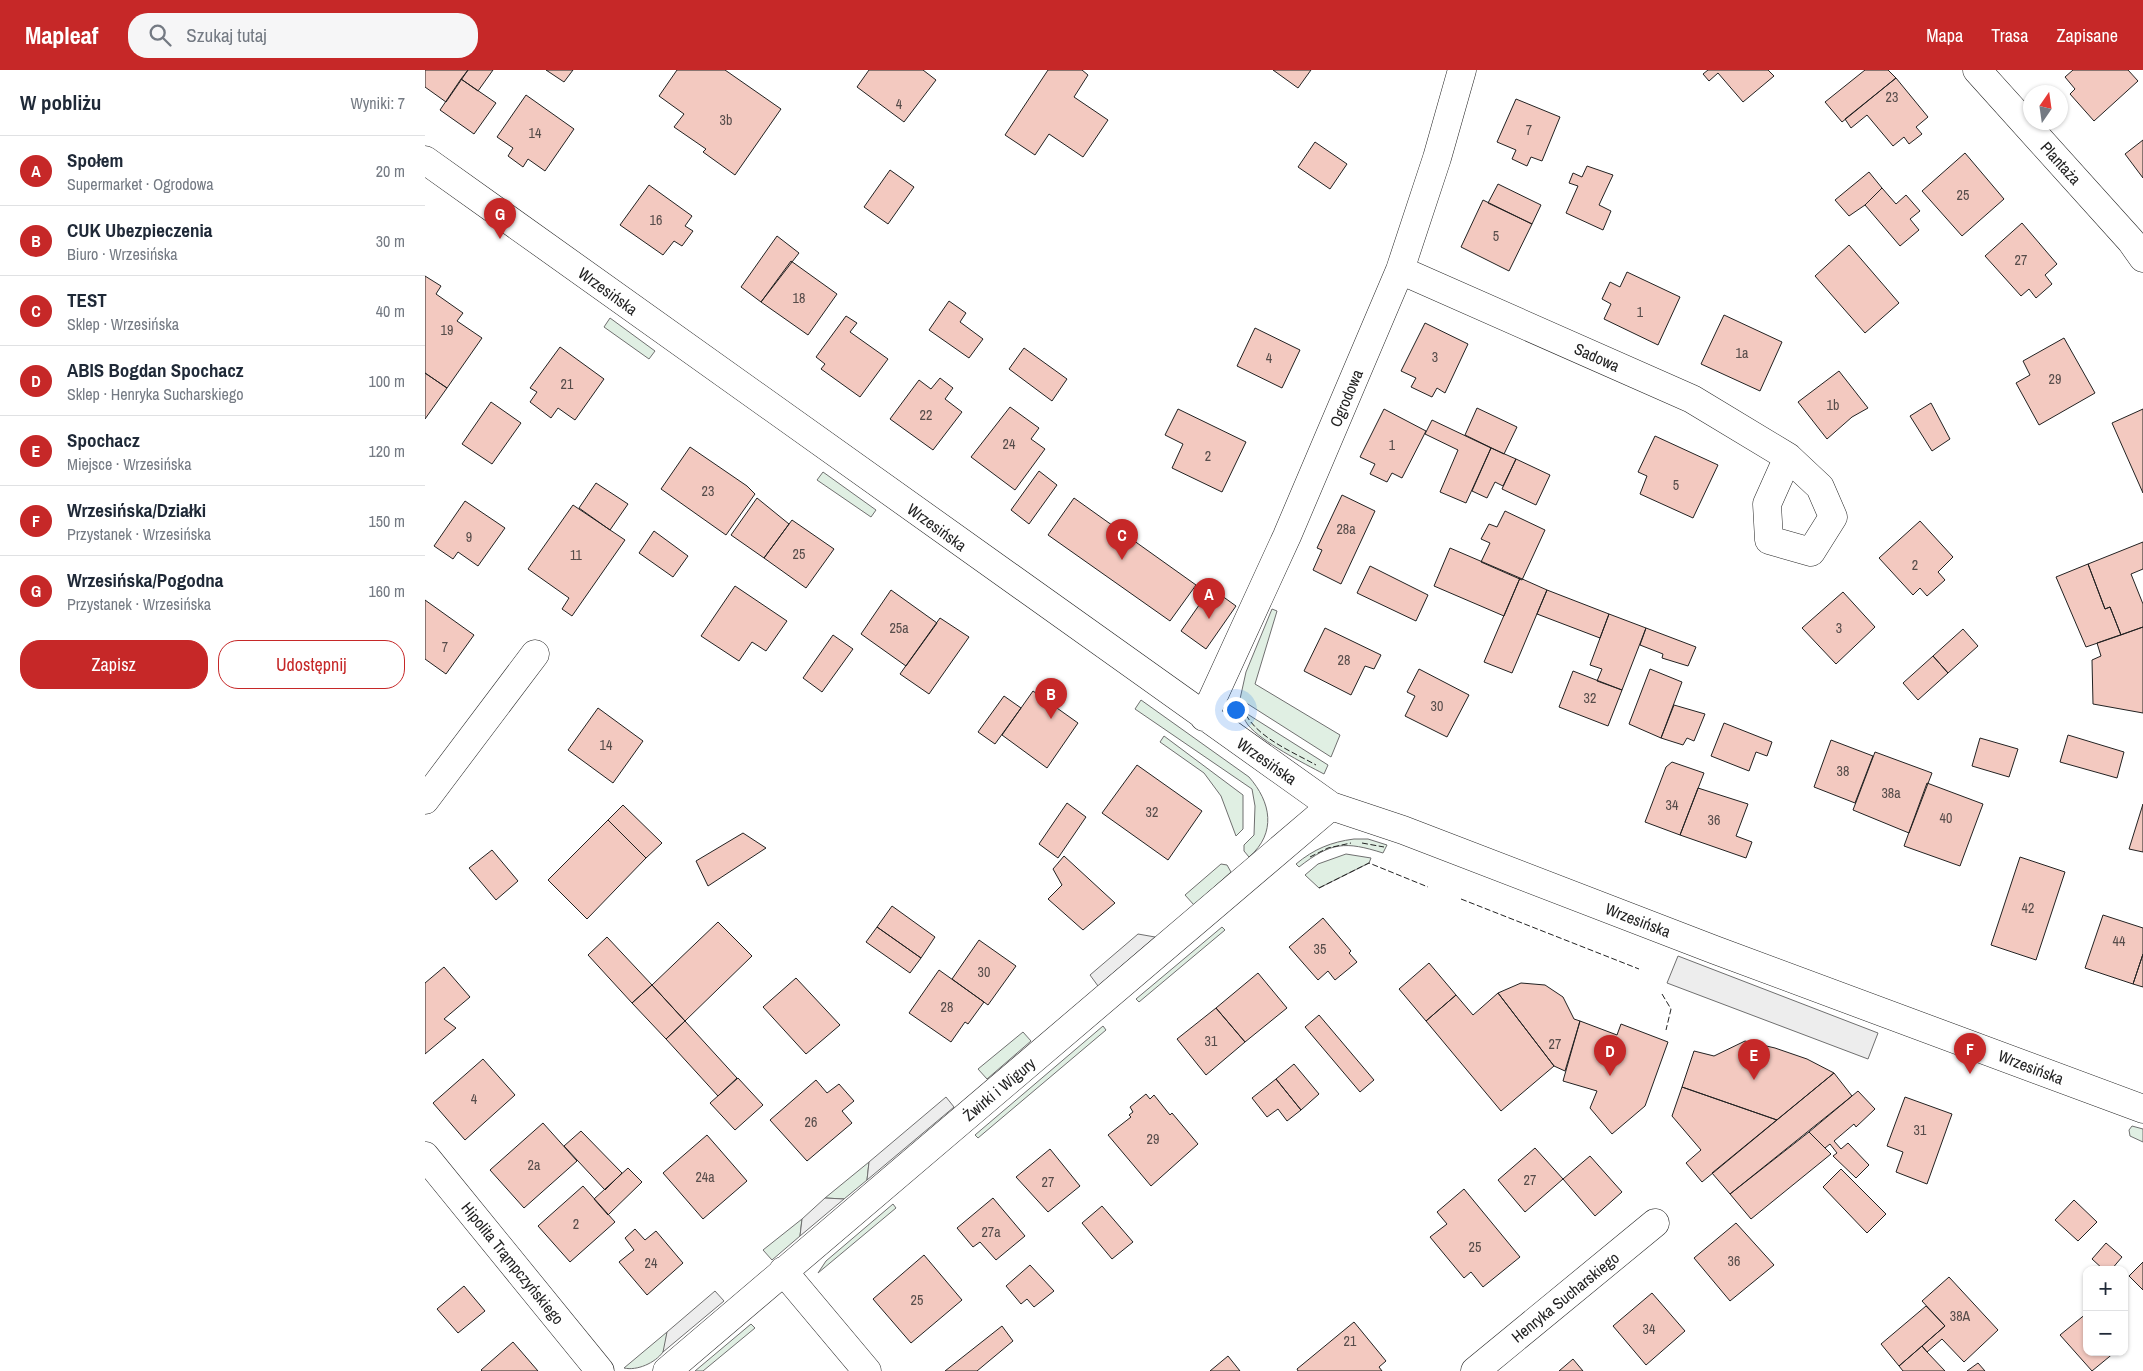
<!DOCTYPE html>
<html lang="pl">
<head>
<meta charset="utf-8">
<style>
  :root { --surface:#fff; --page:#f6f6f7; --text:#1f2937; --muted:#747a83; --line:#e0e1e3; --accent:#c62828 }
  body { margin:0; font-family:"Archivo Narrow",sans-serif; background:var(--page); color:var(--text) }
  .controls { position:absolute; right:15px; bottom:15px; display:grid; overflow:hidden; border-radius:10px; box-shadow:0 1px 4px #0004 }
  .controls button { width:45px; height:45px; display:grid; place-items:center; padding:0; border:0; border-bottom:1px solid var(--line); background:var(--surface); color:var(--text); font:25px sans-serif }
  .compass { position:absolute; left:1598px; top:15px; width:45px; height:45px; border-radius:50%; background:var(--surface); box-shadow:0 1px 4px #0004; rotate:13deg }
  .you { position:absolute; left:810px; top:639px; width:18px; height:18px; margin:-12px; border:4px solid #fff; border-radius:50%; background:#1a73e8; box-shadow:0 0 0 8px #1a73e833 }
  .badge { display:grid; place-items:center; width:32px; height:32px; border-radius:50%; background:var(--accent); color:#fff; font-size:16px; font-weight:700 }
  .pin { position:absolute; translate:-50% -41px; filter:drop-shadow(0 1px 2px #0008) }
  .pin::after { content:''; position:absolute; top:26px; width:18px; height:15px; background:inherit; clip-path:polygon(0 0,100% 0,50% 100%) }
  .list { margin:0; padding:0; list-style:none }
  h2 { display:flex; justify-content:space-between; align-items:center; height:65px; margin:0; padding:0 20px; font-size:21px }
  h2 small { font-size:16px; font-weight:400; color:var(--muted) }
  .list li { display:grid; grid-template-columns:32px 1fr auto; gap:15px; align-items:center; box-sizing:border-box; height:70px; padding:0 20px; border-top:1px solid var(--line) }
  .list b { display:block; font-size:19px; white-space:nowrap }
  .list p { margin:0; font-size:16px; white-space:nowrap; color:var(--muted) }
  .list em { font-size:16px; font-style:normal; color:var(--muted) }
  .actions { display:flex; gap:10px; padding:15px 20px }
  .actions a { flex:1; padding:11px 0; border:1px solid var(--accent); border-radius:20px; text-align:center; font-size:18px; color:var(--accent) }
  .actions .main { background:var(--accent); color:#fff }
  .icon { flex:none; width:28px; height:28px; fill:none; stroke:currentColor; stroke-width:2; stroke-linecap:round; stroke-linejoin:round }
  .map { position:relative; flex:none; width:1718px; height:1301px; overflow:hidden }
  header { display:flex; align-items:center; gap:30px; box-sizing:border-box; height:70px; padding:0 25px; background:var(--accent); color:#fff }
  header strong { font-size:24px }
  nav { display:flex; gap:28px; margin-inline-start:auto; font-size:18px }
  .search { width:350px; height:45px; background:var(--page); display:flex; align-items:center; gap:12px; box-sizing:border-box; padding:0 18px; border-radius:20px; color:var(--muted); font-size:19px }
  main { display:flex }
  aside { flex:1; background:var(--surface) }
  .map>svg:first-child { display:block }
  .green { fill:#e0efe3; stroke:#6f6f6f }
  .parking { fill:#ededed; stroke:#6f6f6f }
  .building { fill:#f3c9c0; stroke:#222 }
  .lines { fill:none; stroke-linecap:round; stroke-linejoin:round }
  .minor-casing { stroke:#222; stroke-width:29 }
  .minor { stroke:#fff; stroke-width:28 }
  .fence { stroke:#222; stroke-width:1; stroke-dasharray:6 2.5; stroke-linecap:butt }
  .labels { text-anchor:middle; stroke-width:4; stroke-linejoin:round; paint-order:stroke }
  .number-label { font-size:14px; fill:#564c4a }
  .street-label { font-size:16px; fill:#222; stroke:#fff }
</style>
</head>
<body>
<header>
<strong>Mapleaf</strong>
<div class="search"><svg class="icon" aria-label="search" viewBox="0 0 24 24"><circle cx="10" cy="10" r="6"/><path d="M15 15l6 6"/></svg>Szukaj tutaj</div>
<nav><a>Mapa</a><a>Trasa</a><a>Zapisane</a></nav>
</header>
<main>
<aside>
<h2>W pobliżu<small>Wyniki: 7</small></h2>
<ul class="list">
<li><span class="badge">A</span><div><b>Społem</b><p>Supermarket · Ogrodowa</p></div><em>20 m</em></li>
<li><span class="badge">B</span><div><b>CUK Ubezpieczenia</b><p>Biuro · Wrzesińska</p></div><em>30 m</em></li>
<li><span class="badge">C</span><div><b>TEST</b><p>Sklep · Wrzesińska</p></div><em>40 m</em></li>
<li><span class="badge">D</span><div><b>ABIS Bogdan Spochacz</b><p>Sklep · Henryka Sucharskiego</p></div><em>100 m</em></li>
<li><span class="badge">E</span><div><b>Spochacz</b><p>Miejsce · Wrzesińska</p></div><em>120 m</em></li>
<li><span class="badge">F</span><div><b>Wrzesińska/Działki</b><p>Przystanek · Wrzesińska</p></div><em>150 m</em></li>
<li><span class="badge">G</span><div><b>Wrzesińska/Pogodna</b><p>Przystanek · Wrzesińska</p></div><em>160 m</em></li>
</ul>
<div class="actions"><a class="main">Zapisz</a><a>Udostępnij</a></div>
</aside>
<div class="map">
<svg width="1718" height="1301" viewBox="0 0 1718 1301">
  <rect width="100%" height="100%" fill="#fff"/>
  <path class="green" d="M185,248L230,281L224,289L179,257Z
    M398,402L451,440L446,447L392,410Z
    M847,539L852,541L830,614L915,665L906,687L815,629L821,602Z
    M716,630L824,707C846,732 852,763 824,787L819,781V775L829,765L830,736L827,719L710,639Z
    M816,640L903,695L899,704C878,693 837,672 823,655C819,650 818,645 816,640Z
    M739,666L818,725V759L811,766L796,726L779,703L735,672Z
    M929,769H943L962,775L958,783C920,771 906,772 874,797L871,794C889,779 906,772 929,769Z
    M921,784L946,788L944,793L894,818L880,805L893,794Z
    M796,794L802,795L806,802L769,835L760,825Z
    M797,857L800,860L714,932L711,929Z
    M678,956L681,960L553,1068L550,1065Z
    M598,962L606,971L562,1009L553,999Z
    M1707,1056L1718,1059V1072L1705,1066L1704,1060Z
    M444,1092L442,1110L419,1129L400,1128Z
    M468,1134L471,1138L393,1203L401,1191Z
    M377,1149L375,1166L347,1190L338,1180Z
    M326,1254L330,1258L278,1301H270Z
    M242,1262C241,1268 241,1277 238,1282C230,1293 212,1301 199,1298Z"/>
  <path class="parking" d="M713,864L730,867L673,916L665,905Z
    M1253,886L1453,963L1443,989L1242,913Z
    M521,1027L529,1037L442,1110L444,1092Z
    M400,1128L419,1129L375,1166L377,1149Z
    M290,1221L299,1231L238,1282L242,1262Z"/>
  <path class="building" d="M0,0H43L21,32L0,17Z
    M43,0H68L53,21L36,9Z
    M121,0H148L139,12Z
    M252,0H300L356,39L310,105L278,82L281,79L249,57L259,44L234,26Z
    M444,0H498L511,10L479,52L432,17Z
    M623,0H657L663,5L649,27L683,50L658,87L624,64L610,85L580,65Z
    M848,0H886L873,18Z
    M1283,0H1343L1349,6L1318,32L1293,3L1284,11L1278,4Z
    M1440,0H1463L1471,8L1417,52L1400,32Z
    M1648,0H1703L1713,11L1669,51L1645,24L1650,19L1640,7Z
    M1471,8L1503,47L1491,57L1497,64L1484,74L1479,67L1468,76L1442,45L1426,58L1420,49Z
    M36,9L71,33L49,64L15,40Z
    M101,25L149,59L120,101L103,89L98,97L83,86L88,78L72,67Z
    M1091,29L1135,47L1117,91L1106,87L1102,96L1087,89L1091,80L1072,72Z
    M1718,70V108L1700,84Z
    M890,72L922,94L905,119L873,97Z
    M1540,83L1579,129L1537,166L1497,121Z
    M1162,96L1188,105L1174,135L1186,141L1178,160L1141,143L1153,116L1144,113L1148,103L1157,107Z
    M465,100L489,117L463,154L439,137Z
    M1444,102L1457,118L1440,135L1424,146L1410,130Z
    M1073,114L1116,135L1107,154L1063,133Z
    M224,115L267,146L260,156L268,161L257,176L249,171L238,185L195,155Z
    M1457,118L1471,134L1481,125L1495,141L1485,149L1494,160L1475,176L1440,135Z
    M1058,130L1107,154L1084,201L1036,177Z
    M1597,153L1632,194L1620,205L1627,214L1611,228L1604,219L1596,226L1560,186Z
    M352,166L374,183L336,232L316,217Z
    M1424,175L1474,233L1440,263L1390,206Z
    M366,191L412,224L383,265L336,232Z
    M1202,202L1255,227L1233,275L1179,249L1186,234L1177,229L1185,212L1195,217Z
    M0,206L16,216L11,224L38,243L32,251L57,268L22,318L0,303Z
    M524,231L541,243L535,252L558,269L544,288L504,260Z
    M1299,245L1357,272L1335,321L1276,294Z
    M421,246L432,253L425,262L463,289L435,327L396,299L400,294L391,287Z
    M1000,253L1043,274L1020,323L1012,318L1007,327L986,317L991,308L976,301Z
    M830,258L875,280L857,318L812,296Z
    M1639,268L1670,323L1614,355L1591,313L1605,305L1598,291Z
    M135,277L179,309L150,350L133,338L126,348L105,332L112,322L105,318Z
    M599,278L642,309L627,331L584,299Z
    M1414,301L1443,338L1427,347L1402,369L1373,332Z
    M0,303L22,318L0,349Z
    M515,308L528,318L520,329L537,342L508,380L465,349L494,310L506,319Z
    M66,332L96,353L67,394L37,374Z
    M1506,333L1525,369L1507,381L1485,346Z
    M585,337L614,358L606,369L620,379L590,420L546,387Z
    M1052,338L1092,357L1079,384L1040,365Z
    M753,339L821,372L797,422L747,398L758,374L740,365Z
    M959,339L1001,361L977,408L967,403L962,412L945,404L950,394L935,387Z
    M1718,339V423L1687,353Z
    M1007,350L1066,378L1041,433L1015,422L1033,380L1000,364Z
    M1230,366L1293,395L1268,448L1215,424L1222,406L1213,402Z
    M265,377L322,416L330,424L301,465L236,419Z
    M1066,378L1091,389L1078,416L1070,412L1062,428L1047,421Z
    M1091,389L1125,405L1111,435L1077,419Z
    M614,401L632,415L604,454L586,440Z
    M171,413L203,434L185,460L154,438Z
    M917,425L950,441L916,514L888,500L897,480L892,478Z
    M332,428L364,454L339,488L306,465Z
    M649,428L771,515L745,551L623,465Z
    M40,431L80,458L53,496L33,482L28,489L9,476Z
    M148,435L200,470L147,546L137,539L144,528L103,499Z
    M1080,441L1120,460L1097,510L1056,492L1065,473L1056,469L1064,454L1072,457Z
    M367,450L409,479L381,518L339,488Z
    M1495,451L1528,487L1513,502L1520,510L1502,526L1495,518L1488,525L1454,488Z
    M229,461L263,486L248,507L214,483Z
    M1718,472V499L1706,504L1718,534V557L1696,565L1685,537L1680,539L1663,494Z
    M1025,478L1095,508L1079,546L1009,516Z
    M1663,494L1680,539L1685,537L1696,565L1661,577L1631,507Z
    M945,496L1003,525L991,551L932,523Z
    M1095,508L1122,520L1087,603L1059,592Z
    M310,516L362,551L341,581L327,572L314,591L276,566Z
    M786,518L811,536L781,579L756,561Z
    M466,520L512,553L481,596L436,564Z
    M1122,520L1184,544L1175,568L1112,544Z
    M1418,522L1450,557L1411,594L1377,558Z
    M0,530L49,565L21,604L0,589Z
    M1184,544L1221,558L1197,620L1172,611L1177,599L1165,595Z
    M515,548L544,567L504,624L475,604Z
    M1718,557V643L1668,634L1667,590L1676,586L1672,573Z
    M900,558L956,585L949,599L940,596L926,625L879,601Z
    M1221,558L1271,577L1263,596L1237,588L1238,584L1215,575Z
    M1538,559L1553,576L1523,603L1508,586Z
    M408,565L428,579L397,622L378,608Z
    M1508,586L1523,603L1493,630L1478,613Z
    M994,599L1044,625L1022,667L980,646L990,626L982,622Z
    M1225,599L1257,612L1236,668L1204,654Z
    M1148,601L1197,620L1183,656L1134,637Z
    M608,621L653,653L622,698L577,665Z
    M579,626L596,638L570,674L553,662Z
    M1249,635L1280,644L1269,671L1262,668L1258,675L1236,668Z
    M173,638L218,671L188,713L143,680Z
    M1299,653L1347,672L1342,686L1331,682L1324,701L1286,686Z
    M1643,665L1699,682L1692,708L1635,692Z
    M1555,668L1593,679L1584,707L1547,696Z
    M1406,670L1448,686L1430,733L1389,717Z
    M1450,682L1507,703L1484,763L1428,740Z
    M1247,692L1279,703L1255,765L1220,752L1241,697Z
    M712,695L777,741L743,790L677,743Z
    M1502,713L1558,734L1535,796L1479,776Z
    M1273,718L1323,734L1311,766L1327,772L1321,788L1255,765Z
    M642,733L661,747L633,788L614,774Z
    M1718,734V782L1704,779Z
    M198,735L237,773L221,788L183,750Z
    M183,750L221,788L162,849L123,810Z
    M318,763L341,778L283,816L271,791Z
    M67,780L93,811L71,830L44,798Z
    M639,786L690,833L658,860L623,829L637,815L628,799Z
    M1595,787L1640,802L1611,890L1566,875Z
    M467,836L510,867L496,888L452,857Z
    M1678,845L1718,858V884L1708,914L1660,898Z
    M898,848L926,881L924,883L932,892L910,910L903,901L893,910L864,877Z
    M293,852L327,886L260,951L227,915Z
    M452,857L496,888L485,903L441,872Z
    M182,867L227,915L207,933L163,885Z
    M554,870L591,896L563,935L527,909Z
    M1718,884V917L1708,914Z
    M1004,893L1031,925L1001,951L974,919Z
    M19,897L45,927L19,949L31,958L0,984V913Z
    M514,900L559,932L543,954L540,952L526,972L484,943Z
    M833,903L862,938L820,972L791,938Z
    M371,908L415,955L381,984L338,937Z
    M1096,913L1120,915L1138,927L1149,949L1155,951L1140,1001L1129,996L1073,923Z
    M227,915L260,951L241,969L207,933Z
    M1073,923L1129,996L1076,1041L1001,951L1031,925L1048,945Z
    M791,938L820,972L781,1005L752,969Z
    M894,945L949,1010L935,1022L880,957Z
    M260,951L312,1008L293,1026L241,969Z
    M1155,951L1192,965L1196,954L1243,972L1220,1036L1187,1064L1165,1038L1172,1021L1138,1011Z
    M1320,971L1350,978L1382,989L1409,1003L1352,1050L1257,1017L1269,981L1289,986Z
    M58,989L90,1025L40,1070L8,1033Z
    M869,994L894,1024L876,1040L851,1009Z
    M1409,1003L1427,1026L1305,1124L1287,1103Z
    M313,1008L338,1035L310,1060L285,1033Z
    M851,1009L876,1040L862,1051L853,1039L842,1047L827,1028Z
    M391,1010L402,1023L414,1014L429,1031L417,1041L427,1053L382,1091L345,1050Z
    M1257,1017L1352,1050L1277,1112L1261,1093L1276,1080L1247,1046Z
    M1433,1021L1450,1039L1431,1057L1429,1054L1409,1071L1416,1079L1423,1073L1444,1095L1431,1108L1408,1086L1412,1083L1405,1074L1400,1078L1384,1062Z
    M721,1024L725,1029L729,1025L745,1045L747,1043L773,1074L726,1116L683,1065L706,1047L704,1045L708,1042L705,1037Z
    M1480,1027L1527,1044L1502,1114L1471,1102L1478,1082L1462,1076Z
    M118,1053L152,1091L99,1138L65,1100Z
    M156,1061L197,1103L180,1120L139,1076Z
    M1384,1062L1406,1084L1326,1149L1305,1124Z
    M282,1065L322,1111L278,1149L238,1103Z
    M1110,1078L1138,1109L1100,1142L1073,1110Z
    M625,1079L655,1116L623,1142L591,1107Z
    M1165,1086L1197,1122L1170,1146L1138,1109Z
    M203,1098L217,1112L183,1145L169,1129Z
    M1416,1099L1461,1144L1442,1163L1398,1117Z
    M158,1116L190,1152L145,1192L113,1156Z
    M1039,1119L1095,1187L1058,1217L1046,1202L1039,1208L1005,1167L1022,1154L1012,1142Z
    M568,1128L600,1166L571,1190L555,1172L548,1177L532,1158Z
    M1649,1130L1672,1152L1653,1171L1630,1150Z
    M677,1136L708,1172L687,1189L657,1153Z
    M1311,1153L1349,1195L1305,1231L1269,1188Z
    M210,1159L220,1170L231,1161L258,1193L222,1225L194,1192L209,1180L200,1168Z
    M1681,1173L1697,1187L1686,1200H1679L1667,1189Z
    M499,1185L537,1230L486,1273L448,1229Z
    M1718,1192V1220L1704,1206Z
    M605,1195L629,1221L609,1237L602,1229L596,1234L581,1216Z
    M1524,1207L1573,1260L1539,1292L1517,1269L1502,1282L1497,1276L1520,1256L1497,1231Z
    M39,1216L60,1241L33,1263L12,1239Z
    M1227,1223L1260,1261L1221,1295L1188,1256Z
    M1501,1236L1520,1256L1474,1296L1456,1274Z
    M1662,1243V1282H1690L1667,1301L1635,1265Z
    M929,1252L961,1291L954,1297L957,1301H873L872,1299Z
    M577,1256L588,1271L552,1301H520Z
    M88,1272L113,1301H57L56,1300Z
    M1497,1276L1502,1282L1520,1301H1478L1474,1296Z
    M803,1286L815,1301H785Z
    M1148,1289L1158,1301H1134Z
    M1553,1293L1560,1301H1542Z"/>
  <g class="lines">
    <defs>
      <path id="minor" d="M1552,0L1706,171L1718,188
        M0,90L906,736L978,760L1290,880L1718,1039
        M975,200L1267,329L1363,387L1342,434L1344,470L1386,482L1408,447L1395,417L1363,387
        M779,647L862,466L975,200L1012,88L1037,0
        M0,730L110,584
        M0,1086L175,1301
        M358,1201L442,1301
        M242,1301L906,736
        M1050,1301L1230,1153"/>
    </defs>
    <use href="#minor" class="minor-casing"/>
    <use href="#minor" class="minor"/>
    <path class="fence" d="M821,645C835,669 868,682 891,695
      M937,773L959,777
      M885,787L903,778L926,773
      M894,818L944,793L1003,817
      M1036,829L1214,899
      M1237,924L1246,939L1241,960"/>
  </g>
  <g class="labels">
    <g class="number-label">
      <text x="1467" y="32">23</text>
      <text x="474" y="39">4</text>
      <text x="301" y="55">3b</text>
      <text x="1104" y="65">7</text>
      <text x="110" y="68">14</text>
      <text x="1538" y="130">25</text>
      <text x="231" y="155">16</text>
      <text x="1071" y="171">5</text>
      <text x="1596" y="195">27</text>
      <text x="374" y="233">18</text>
      <text x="1215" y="247">1</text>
      <text x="22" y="265">19</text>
      <text x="1317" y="288">1a</text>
      <text x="1010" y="292">3</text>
      <text x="844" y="293">4</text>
      <text x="1630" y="314">29</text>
      <text x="142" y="319">21</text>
      <text x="1408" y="340">1b</text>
      <text x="501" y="350">22</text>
      <text x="584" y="379">24</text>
      <text x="967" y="380">1</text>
      <text x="783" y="391">2</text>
      <text x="1251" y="420">5</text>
      <text x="283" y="426">23</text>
      <text x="921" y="464">28a</text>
      <text x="44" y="472">9</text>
      <text x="374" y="489">25</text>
      <text x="151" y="490">11</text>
      <text x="1490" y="500">2</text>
      <text x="474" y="563">25a</text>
      <text x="1414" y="563">3</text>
      <text x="20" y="582">7</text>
      <text x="919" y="595">28</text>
      <text x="1165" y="633">32</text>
      <text x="1012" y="641">30</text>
      <text x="181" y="680">14</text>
      <text x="1418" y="706">38</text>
      <text x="1466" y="728">38a</text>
      <text x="1247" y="740">34</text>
      <text x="727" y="747">32</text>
      <text x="1521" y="753">40</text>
      <text x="1289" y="755">36</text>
      <text x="1603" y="843">42</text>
      <text x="1694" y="876">44</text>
      <text x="895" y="884">35</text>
      <text x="559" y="907">30</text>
      <text x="522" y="942">28</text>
      <text x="786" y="976">31</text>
      <text x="1130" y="979">27</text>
      <text x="49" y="1034">4</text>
      <text x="386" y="1057">26</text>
      <text x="1495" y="1065">31</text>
      <text x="728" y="1074">29</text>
      <text x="109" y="1100">2a</text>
      <text x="280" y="1112">24a</text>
      <text x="1105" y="1115">27</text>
      <text x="623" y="1117">27</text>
      <text x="151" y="1159">2</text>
      <text x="566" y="1167">27a</text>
      <text x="1050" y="1182">25</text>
      <text x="1309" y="1196">36</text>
      <text x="226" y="1198">24</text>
      <text x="492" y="1235">25</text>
      <text x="1535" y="1251">38A</text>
      <text x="1224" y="1264">34</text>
      <text x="925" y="1276">21</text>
    </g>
    <g class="street-label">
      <text transform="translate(1636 93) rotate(48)" y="6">Plantaża</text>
      <text transform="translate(183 221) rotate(36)" y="6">Wrzesińska</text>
      <text transform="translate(1172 287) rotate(24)" y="6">Sadowa</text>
      <text transform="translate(921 328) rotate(-67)" y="6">Ogrodowa</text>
      <text transform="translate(512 457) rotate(36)" y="6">Wrzesińska</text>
      <text transform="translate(842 691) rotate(35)" y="6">Wrzesińska</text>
      <text transform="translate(1213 850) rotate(21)" y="6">Wrzesińska</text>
      <text transform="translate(1606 997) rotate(21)" y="6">Wrzesińska</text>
      <text transform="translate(574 1019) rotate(-40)" y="6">Żwirki i Wigury</text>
      <text transform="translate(88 1193) rotate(51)" y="6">Hipolita Trąmpczyńskiego</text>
      <text transform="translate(1140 1227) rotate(-39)" y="6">Henryka Sucharskiego</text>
    </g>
  </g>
</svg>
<div class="controls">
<button>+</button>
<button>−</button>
</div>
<svg class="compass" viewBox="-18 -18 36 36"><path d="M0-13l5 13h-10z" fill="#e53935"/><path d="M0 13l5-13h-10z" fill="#747a83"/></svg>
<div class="you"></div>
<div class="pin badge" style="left:784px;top:549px">A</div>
<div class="pin badge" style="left:626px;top:649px">B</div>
<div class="pin badge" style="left:697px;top:490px">C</div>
<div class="pin badge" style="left:1185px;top:1006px">D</div>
<div class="pin badge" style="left:1329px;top:1010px">E</div>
<div class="pin badge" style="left:1545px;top:1004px">F</div>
<div class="pin badge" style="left:75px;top:169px">G</div>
</div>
</main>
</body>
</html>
